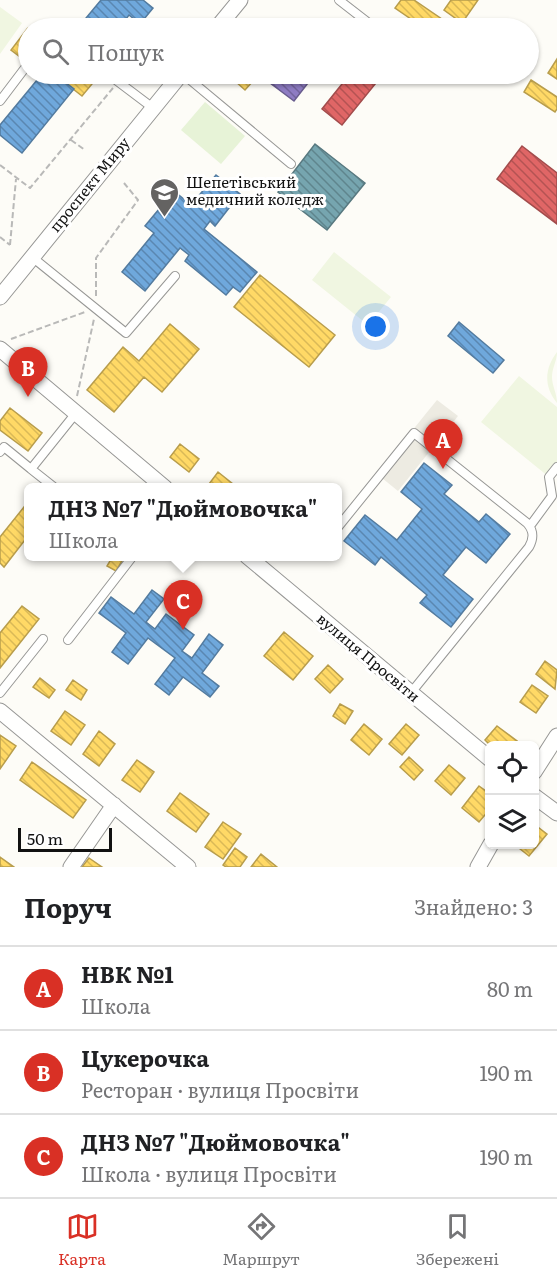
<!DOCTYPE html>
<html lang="uk">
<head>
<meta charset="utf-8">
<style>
  :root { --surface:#fff; --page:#f6f6f6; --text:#202124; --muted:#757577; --line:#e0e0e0; --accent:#d93025 }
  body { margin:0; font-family:Literata,serif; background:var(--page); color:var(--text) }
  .controls { position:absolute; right:18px; bottom:18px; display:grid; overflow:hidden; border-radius:9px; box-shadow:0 2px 4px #0004 }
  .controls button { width:54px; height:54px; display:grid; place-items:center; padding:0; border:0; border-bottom:2px solid var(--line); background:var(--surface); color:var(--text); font:30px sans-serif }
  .scale { position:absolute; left:18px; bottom:15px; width:94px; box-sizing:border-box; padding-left:6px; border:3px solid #111; border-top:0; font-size:16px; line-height:21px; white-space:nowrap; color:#111; -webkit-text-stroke:4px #fff; paint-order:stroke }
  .you { position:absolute; left:376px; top:327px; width:21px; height:21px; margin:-15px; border:4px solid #fff; border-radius:50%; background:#1a73e8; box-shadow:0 0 0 9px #1a73e833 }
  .badge { display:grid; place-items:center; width:39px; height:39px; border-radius:50%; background:var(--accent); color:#fff; font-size:20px; font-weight:700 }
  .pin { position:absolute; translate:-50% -50px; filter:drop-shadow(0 2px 3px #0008) }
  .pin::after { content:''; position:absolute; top:32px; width:21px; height:18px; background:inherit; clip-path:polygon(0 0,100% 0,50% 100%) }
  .popup { position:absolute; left:24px; top:483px; width:318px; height:78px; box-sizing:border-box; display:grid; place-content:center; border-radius:9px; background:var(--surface); filter:drop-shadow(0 2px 4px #0005); font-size:20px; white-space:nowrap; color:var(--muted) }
  .popup b { font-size:22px; color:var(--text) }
  .popup::after { content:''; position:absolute; left:50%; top:100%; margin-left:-12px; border:12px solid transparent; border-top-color:var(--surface) }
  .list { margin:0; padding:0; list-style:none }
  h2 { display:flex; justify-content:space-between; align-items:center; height:78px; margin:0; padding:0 24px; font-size:26px }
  h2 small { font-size:20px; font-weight:400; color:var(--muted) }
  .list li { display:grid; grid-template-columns:39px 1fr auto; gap:18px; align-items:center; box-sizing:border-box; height:84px; padding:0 24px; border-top:2px solid var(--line) }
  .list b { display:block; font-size:22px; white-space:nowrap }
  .list p { margin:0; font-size:20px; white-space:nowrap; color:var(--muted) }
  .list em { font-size:20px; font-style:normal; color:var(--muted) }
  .icon { flex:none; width:33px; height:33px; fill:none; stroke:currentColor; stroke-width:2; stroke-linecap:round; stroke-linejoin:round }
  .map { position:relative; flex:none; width:557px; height:867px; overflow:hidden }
  .search { position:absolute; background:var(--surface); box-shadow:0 2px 4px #0004; left:18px; right:18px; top:18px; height:66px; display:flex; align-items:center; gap:15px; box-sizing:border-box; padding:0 21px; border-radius:33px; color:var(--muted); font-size:22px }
  .sheet { height:330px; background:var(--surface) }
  nav { display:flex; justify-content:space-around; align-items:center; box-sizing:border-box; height:84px; border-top:2px solid var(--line); background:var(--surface); font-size:16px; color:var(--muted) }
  nav a { display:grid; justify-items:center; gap:3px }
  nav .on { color:var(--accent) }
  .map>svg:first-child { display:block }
  .park { fill:#e7f3d7 }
  .pitch { fill:#f0f6e1 }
  .plaza { fill:#edebe2 }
  .homes { fill:url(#homes-back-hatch); stroke:#b89d4c; stroke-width:1.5 }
  .shops { fill:url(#shops-back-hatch); stroke:#a24c4c; stroke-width:1.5 }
  .offices { fill:url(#offices-back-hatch); stroke:#685c8e; stroke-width:1.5 }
  .schools { fill:url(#schools-back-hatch); stroke:#537b9f; stroke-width:1.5 }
  .public { fill:url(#public-back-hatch); stroke:#587980; stroke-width:1.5 }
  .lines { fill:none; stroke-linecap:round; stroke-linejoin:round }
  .lane-casing { stroke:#979795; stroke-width:10 }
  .street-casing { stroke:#979795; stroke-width:17 }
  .path { stroke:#b9b9b8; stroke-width:2; stroke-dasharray:6 3; stroke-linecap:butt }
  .lane { stroke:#fffffe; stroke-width:8 }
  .street { stroke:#fffffe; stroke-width:15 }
  .labels { text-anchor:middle; stroke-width:6; stroke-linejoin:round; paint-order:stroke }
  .poi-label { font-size:15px; fill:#111; stroke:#fff; text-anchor:start }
  .street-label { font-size:15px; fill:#111; stroke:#fff }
</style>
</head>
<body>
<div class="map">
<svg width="557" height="867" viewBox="0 0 557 867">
  <defs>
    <pattern id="homes-back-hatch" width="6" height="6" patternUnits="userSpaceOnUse" patternTransform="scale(1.5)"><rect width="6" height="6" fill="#ffd966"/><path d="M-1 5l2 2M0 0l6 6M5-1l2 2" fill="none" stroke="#dab957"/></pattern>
    <pattern id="shops-back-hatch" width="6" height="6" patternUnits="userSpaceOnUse" patternTransform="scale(1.5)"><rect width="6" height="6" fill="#e06666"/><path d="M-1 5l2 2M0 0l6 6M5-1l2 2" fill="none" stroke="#b45353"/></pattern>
    <pattern id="offices-back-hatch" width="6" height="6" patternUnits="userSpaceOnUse" patternTransform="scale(1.5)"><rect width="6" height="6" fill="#8e7cc3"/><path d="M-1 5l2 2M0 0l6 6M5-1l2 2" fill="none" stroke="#73649d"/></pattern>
    <pattern id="schools-back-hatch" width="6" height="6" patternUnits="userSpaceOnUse" patternTransform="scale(1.5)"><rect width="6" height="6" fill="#6fa8dc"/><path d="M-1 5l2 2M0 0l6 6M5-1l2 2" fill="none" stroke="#5a87b1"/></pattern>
    <pattern id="public-back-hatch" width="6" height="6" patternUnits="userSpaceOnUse" patternTransform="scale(1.5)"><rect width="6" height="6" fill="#76a5af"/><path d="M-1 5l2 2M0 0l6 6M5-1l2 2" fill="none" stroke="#5f858d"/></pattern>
  </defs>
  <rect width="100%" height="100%" fill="#fdfcf7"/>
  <path class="park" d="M205,102L245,136L221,164L181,130Z"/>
  <path class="pitch" d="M0,7L22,23L0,54Z
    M334,252L391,297L368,325L312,280Z
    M557,352C557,361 552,368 552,377C552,386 557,393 557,403C543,386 545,368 557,352Z
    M519,376L557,407V467L549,477L481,422Z"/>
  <path class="plaza" d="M437,400L458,416L398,491L377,474Z"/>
  <path class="homes" d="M401,0H414L455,28H424L395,8Z
    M451,0H478L462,23L444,10Z
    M27,29L28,53L24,60L11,50Z
    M557,59V79L548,73Z
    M54,74H91L97,78L82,96Z
    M241,74H244L253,81L245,90L235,81Z
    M531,80L557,97V109L555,112L524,92Z
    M260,275L335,335L309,367L234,307Z
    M170,324L199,349L162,392L144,377L114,412L87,390L123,347L139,361Z
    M10,408L42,433L28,451L0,430V421Z
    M180,444L199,459L189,472L170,457Z
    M218,472L238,488H206Z
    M28,502V536L4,567L0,563V537Z
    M113,556H125L116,571L107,566Z
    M22,606L39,619L0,668V633Z
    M284,632L313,656L293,680L264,656Z
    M545,661L557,670L555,689L536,674Z
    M328,665L343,679L330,693L315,679Z
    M40,678L55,690L49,698L33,687Z
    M73,680L87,690L81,700L66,690Z
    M532,685L548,696L536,713L520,702Z
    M340,704L353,711L345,724L333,716Z
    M65,711L85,725L71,745L51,731Z
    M364,724L382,739L369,755L351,740Z
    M406,724L419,735L402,755L389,744Z
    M497,726L517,741L513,746H491L485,740Z
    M99,731L115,744L99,766L83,754Z
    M0,735L16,746L0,769Z
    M409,757L423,770L414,780L400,767Z
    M137,760L154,772L140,792L122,780Z
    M32,762L86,800L73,818L20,780Z
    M449,765L465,778L451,795L435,781Z
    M479,786L490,794V809L479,822L462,808Z
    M180,793L209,814L196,832L167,811Z
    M223,822L241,834L223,859L205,847Z
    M534,824L547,834L529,856L515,845L534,844Z
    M235,848L247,857L240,867H226L223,865Z
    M261,854L277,867H251Z
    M0,857L14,867H0Z
    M89,858L102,867H82Z"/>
  <path class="shops" d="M350,74H364L376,83L342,125L322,109Z
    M522,146L557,173V224L497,179Z"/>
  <path class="offices" d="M272,74H315L294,101L266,80Z"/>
  <path class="schools" d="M101,0H143L153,8L140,24L129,15L119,28H87L81,24Z
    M42,74H54L74,89L22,153L0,135V125Z
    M216,175L240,194L215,226L210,221L204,229L257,272L240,292L233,287L226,295L185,261L189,255L180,248L145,291L122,272L154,233L145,226L174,191L191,205Z
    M459,322L504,360L493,373L448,336Z
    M424,463L452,485L444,494L479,522L486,514L510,534L486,563L466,547L443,575L473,599L451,627L420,603L427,595L381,557L375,565L344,541L365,515L397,540L422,509L401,492Z
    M152,590L164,599L146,622L155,629L166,614L194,635L182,651L192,658L209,634L223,645L202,673L219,686L210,697L183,677L169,695L155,684L175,658L148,638L128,664L112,652L126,633L99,613L111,597L134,614Z"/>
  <path class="public" d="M315,144L365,183L327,230L278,192Z"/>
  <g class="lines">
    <defs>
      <path id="lane" d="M339,0L375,28
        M108,74L153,108
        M183,74L291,164
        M0,101L28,64
        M32,257L126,333L175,276
        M0,452L4,447L31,469L76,413
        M31,469L55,488
        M530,526L552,496L549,477L557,467
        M338,527L414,433L527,523C534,531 534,538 529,547L410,694
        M68,640L133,556
        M0,693L43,639"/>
      <path id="street" d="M217,28L240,0
        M0,297L181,74
        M0,349L165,488
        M247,556L490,759
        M0,711L188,867
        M534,772L557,736
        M534,796L557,813
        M71,867L114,805
        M478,867L491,844"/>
    </defs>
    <use href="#lane" class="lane-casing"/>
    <use href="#street" class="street-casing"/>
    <path class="path" d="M235,74H236
      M71,140L85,150
      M0,165L30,188L113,88
      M0,237L10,245
      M10,245L16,179
      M96,296V258L138,200L124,183
      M11,339L85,312
      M77,396L94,319"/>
    <use href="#lane" class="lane"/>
    <use href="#street" class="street"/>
  </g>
  <defs>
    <symbol id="university-pin" viewBox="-11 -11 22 30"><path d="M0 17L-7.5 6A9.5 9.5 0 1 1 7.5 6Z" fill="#646362" stroke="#fff"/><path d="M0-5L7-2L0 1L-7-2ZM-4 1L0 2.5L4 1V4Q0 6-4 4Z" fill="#fff"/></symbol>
  </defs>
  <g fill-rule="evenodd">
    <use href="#university-pin" x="148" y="176" width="33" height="45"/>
  </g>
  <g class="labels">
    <g class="poi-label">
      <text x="186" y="188">Шепетівський<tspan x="186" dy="17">медичний коледж</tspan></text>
    </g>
    <g class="street-label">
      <text transform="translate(90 185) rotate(-51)" y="5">проспект Миру</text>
      <text transform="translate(368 658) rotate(40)" y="5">вулиця Просвіти</text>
    </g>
  </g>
</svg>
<div class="controls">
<button><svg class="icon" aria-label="locate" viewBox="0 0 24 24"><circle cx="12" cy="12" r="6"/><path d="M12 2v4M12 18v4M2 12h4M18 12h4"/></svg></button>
<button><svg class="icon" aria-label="layers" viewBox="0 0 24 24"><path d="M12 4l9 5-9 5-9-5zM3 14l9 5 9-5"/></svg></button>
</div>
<div class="scale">50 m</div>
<div class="you"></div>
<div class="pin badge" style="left:443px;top:469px">A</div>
<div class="pin badge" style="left:28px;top:397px">B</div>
<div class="pin badge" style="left:183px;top:630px">C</div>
<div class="popup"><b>ДНЗ №7 &quot;Дюймовочка&quot;</b>Школа</div>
<div class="search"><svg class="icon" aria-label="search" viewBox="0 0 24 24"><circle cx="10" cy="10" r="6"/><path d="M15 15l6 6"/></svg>Пошук</div>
</div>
<section class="sheet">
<h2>Поруч<small>Знайдено: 3</small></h2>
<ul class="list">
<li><span class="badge">A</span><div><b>НВК №1</b><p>Школа</p></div><em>80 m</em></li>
<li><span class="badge">B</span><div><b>Цукерочка</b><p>Ресторан · вулиця Просвіти</p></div><em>190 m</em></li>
<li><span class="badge">C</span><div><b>ДНЗ №7 &quot;Дюймовочка&quot;</b><p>Школа · вулиця Просвіти</p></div><em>190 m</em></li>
</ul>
</section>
<nav>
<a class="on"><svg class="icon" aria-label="map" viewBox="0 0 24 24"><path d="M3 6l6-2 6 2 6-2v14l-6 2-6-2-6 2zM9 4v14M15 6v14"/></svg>Карта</a>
<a><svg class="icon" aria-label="directions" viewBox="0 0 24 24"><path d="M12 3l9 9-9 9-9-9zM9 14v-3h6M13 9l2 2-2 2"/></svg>Маршрут</a>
<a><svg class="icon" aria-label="saved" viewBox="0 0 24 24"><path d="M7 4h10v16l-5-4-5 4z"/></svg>Збережені</a>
</nav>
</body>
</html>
